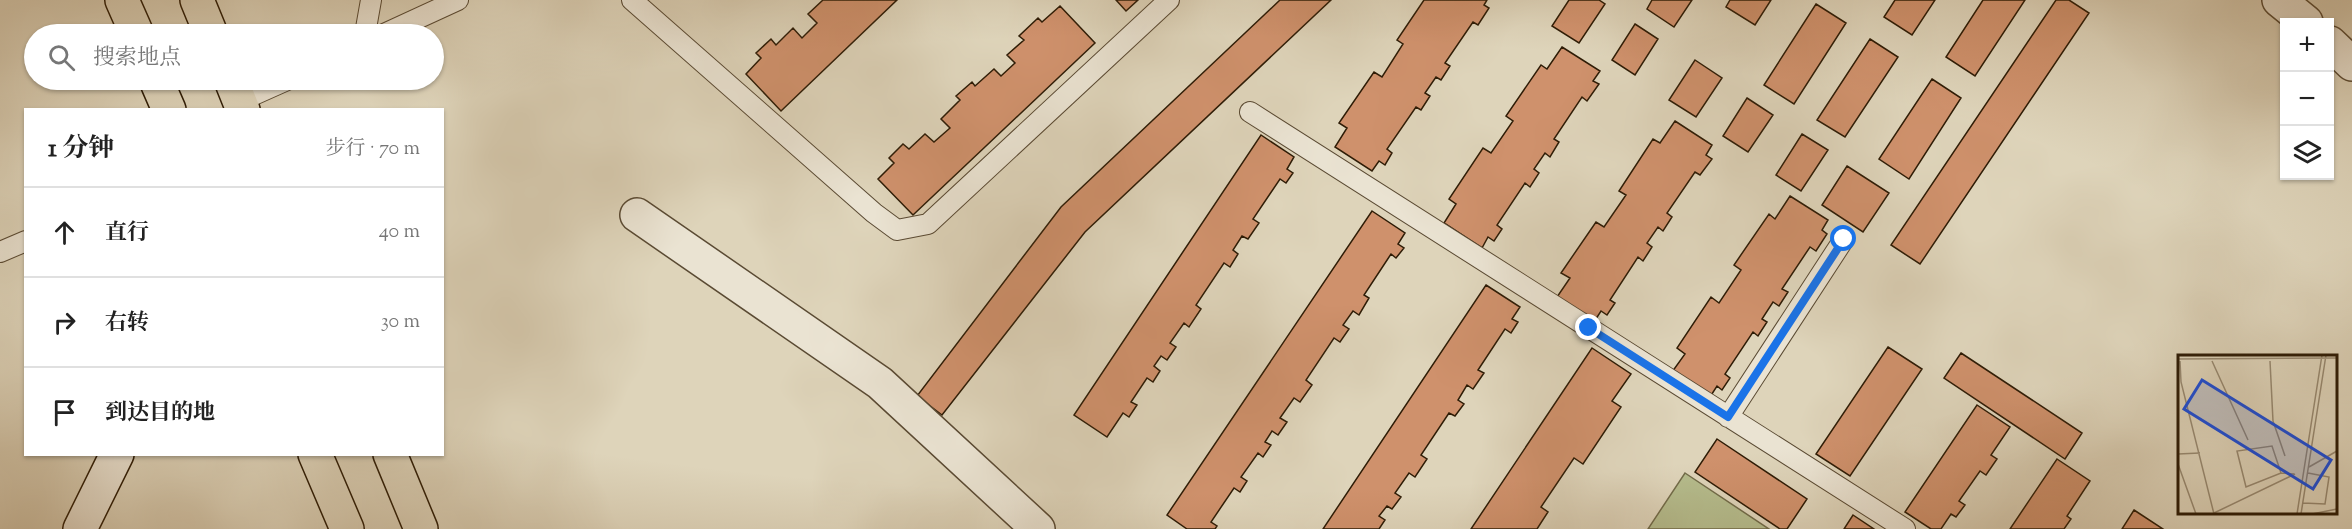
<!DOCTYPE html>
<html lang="zh">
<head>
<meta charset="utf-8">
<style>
  :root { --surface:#fff; --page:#f6f6f6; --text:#222; --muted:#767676; --line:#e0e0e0 }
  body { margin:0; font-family:"Sorts Mill Goudy","Noto Serif SC",serif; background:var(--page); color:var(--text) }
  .controls { position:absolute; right:18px; top:18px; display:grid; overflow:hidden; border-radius:0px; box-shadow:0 2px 4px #0004 }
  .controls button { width:54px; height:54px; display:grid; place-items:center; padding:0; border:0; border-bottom:2px solid var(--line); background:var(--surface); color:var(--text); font:30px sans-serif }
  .stop { position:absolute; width:18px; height:18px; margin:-14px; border:4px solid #1a73e8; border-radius:50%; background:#fff }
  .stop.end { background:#1a73e8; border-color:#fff; box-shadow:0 2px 6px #0008 }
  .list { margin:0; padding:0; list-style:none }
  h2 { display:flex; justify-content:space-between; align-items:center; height:78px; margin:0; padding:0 24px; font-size:26px }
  h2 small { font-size:20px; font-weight:400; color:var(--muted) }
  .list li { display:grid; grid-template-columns:39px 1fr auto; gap:18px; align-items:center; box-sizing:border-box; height:90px; padding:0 24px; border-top:2px solid var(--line) }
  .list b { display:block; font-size:22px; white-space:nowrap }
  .list em { font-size:20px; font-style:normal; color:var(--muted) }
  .icon { flex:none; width:33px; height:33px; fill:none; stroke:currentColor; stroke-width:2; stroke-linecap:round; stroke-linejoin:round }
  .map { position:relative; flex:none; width:2352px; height:529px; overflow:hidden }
  .search { position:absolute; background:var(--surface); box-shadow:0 2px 4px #0004; left:24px; top:24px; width:420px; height:66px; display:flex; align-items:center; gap:15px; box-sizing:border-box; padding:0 21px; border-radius:33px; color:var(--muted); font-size:22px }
  .panel { position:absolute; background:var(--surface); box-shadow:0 2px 4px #0004; left:24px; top:108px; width:420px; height:348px; border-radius:0px }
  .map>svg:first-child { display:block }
  .green { fill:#b5bc8d; stroke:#726c4a; stroke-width:1.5 }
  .building { fill:#cf916c; stroke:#2e1c06; stroke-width:1.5 }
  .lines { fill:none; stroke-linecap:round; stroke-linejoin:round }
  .lane-casing { stroke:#5a4a33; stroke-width:22 }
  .street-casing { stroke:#5a4a33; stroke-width:36 }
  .secondary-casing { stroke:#2e1c06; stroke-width:36 }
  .primary-casing { stroke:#2e1c06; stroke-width:36 }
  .lane { stroke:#eae3d2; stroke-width:20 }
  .street { stroke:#eae3d2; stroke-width:33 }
  .secondary { stroke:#eae3d2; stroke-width:33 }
  .primary { stroke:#ded4ba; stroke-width:33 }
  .route { stroke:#1a73e8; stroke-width:8 }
  .inset-road { fill:none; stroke:#988a72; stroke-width:1.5 }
  .view { fill:#1d4ed8; fill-opacity:0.15; stroke:#1d4ed8; stroke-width:3 }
  .inset-edge { fill:none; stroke:#2e1c06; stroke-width:3 }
</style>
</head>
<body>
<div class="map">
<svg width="2352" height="529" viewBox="0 0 2352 529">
  <rect width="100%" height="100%" fill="#ded4ba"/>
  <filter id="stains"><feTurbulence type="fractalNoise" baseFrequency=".00333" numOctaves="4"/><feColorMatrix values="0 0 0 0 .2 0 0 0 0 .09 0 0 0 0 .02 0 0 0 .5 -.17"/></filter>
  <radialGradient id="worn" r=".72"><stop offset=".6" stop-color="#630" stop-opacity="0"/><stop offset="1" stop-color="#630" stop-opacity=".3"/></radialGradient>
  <path class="green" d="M1685,473L1769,529H1648Z"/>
  <path class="building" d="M823,0H897L781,111L746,74L761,58L756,53L771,39L776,45L793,28L802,38L817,23L808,14Z
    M1116,0H1138L1126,11Z
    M1280,0H1331L1085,232L942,415L917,396L1061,207Z
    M1424,0H1487L1484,5L1489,8L1478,25L1473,22L1445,63L1450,66L1441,80L1436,77L1425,93L1430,96L1421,110L1416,107L1387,149L1392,153L1385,165L1379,161L1372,171L1335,147L1347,128L1339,123L1374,72L1382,77L1403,44L1397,40Z
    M1569,0H1599L1605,4L1579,43L1552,26Z
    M1652,0H1692L1674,27L1647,9Z
    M1730,0H1771L1755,25L1726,7Z
    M1895,0H1935L1912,35L1884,17Z
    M1983,0H2025L1975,76L1946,57Z
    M2056,0H2069L2089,13L1920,264L1891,245Z
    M1816,4L1846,23L1794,104L1764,85Z
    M1060,6L1095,43L913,215L878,179L894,163L889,158L903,144L909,149L925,134L934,142L950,128L941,119L960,100L956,96L972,82L975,86L994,69L1001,76L1015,63L1007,55L1024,40L1019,36L1038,18L1042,22Z
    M1635,24L1658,39L1635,75L1612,60Z
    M1870,39L1898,57L1845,137L1817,120Z
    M1562,47L1600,71L1593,81L1599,84L1587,101L1582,97L1554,139L1559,142L1550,157L1545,153L1534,169L1539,173L1530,187L1525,183L1497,225L1502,229L1494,241L1488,237L1482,248L1444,223L1456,204L1449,199L1483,148L1491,153L1513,121L1506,116L1541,65L1547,69Z
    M1695,60L1722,78L1696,117L1669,100Z
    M1932,79L1961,98L1909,179L1879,159Z
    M1747,98L1773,115L1748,152L1723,136Z
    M1675,121L1712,145L1706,155L1712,159L1700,175L1695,172L1667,213L1672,217L1663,231L1658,227L1647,243L1652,247L1643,261L1638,257L1610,300L1615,303L1607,315L1601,311L1594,322L1557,297L1570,278L1561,273L1596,222L1604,227L1626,195L1619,191L1653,139L1660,143Z
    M1802,134L1828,150L1801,191L1776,175Z
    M1261,135L1294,157L1287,169L1293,173L1286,183L1280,179L1253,219L1259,223L1248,239L1242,236L1233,250L1238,254L1230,267L1224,263L1196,305L1201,309L1189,327L1184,323L1170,343L1176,347L1167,360L1161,356L1154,366L1160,371L1153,382L1147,378L1131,402L1137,405L1129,417L1123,413L1107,437L1074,415Z
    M1847,166L1889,193L1863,232L1822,205Z
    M1790,196L1828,220L1822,230L1827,234L1816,251L1810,247L1782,289L1788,292L1779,306L1773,302L1762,319L1767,322L1758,336L1753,332L1725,374L1730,378L1722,390L1717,386L1710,397L1672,372L1685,354L1677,348L1711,297L1719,303L1741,270L1734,265L1769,214L1775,219Z
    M1372,211L1405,233L1398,244L1404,248L1396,258L1391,254L1364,295L1369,298L1359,315L1353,311L1343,325L1349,329L1340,342L1334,338L1306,380L1312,385L1300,402L1294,398L1280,418L1287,422L1278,435L1272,431L1265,442L1271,445L1263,457L1258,453L1241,477L1247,481L1240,492L1234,488L1211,522L1217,526L1215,529H1187L1167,515Z
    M1486,285L1520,307L1512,319L1518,322L1511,333L1505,329L1478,370L1484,373L1473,389L1467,385L1458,400L1464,404L1455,416L1449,413L1421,455L1427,459L1415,477L1409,473L1395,493L1401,497L1392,509L1387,506L1379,516L1385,520L1379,529H1323Z
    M1888,347L1922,369L1850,476L1816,454Z
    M1592,348L1631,374L1612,401L1621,407L1583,464L1574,458L1541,507L1548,512L1537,529H1471Z
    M1961,353L2082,433L2065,459L1944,378Z
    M1977,405L2010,427L1991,455L1997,459L1986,475L1980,471L1959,501L1965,505L1956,517L1951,514L1941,529H1931L1905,512Z
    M1717,439L1807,499L1787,529H1780L1695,472Z
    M2057,459L2090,481L2067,516L2071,519L2064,529H2010Z
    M2134,510L2163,529H2122Z
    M1853,515L1874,529H1844Z"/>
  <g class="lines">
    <defs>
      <path id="lane" d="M632,0L874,213L897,230L928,224L1169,0
        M365,34L371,0
        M384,34L458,0
        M240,101L287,80
        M1250,112L1905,529
        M0,252L26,241
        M1728,417L1844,239"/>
      <path id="street" d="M2279,0L2306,22
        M2330,43L2352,64
        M637,215L880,383L1038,529"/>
      <path id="secondary" d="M80,529L117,454"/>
      <path id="primary" d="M122,0L137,34
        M197,0L211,34
        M156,80L169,110
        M231,80L243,110
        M315,454L347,529
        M390,454L421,529"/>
    </defs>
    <use href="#lane" class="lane-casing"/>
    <use href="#street" class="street-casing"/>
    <use href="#secondary" class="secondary-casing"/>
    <use href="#primary" class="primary-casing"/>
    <use href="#lane" class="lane"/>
    <use href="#street" class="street"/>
    <use href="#secondary" class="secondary"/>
    <use href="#primary" class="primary"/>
  </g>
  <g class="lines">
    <path class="route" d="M1589,328L1728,417L1844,239"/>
  </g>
  <g transform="translate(2178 355)">
    <rect width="159" height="159" fill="#ded4ba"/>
    <path class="inset-road" d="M0,4L159,3M2,6L3,27L36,159M34,6L70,85M92,6L95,66L107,101M0,99L22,98M0,109L18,159M131,112L159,96M103,118L94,91L59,96L68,132L103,118L116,119M125,148L147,149L151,122L130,118M36,158L117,119M119,159L144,0M123,159L148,0M134,159L159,154"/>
    <path class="view" d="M24,25L153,105L135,134L6,54Z"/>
    <rect width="159" height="159" class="inset-edge"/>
  </g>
  <rect width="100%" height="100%" filter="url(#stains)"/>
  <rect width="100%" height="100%" fill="url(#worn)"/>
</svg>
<div class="controls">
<button>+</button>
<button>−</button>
<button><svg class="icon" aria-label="layers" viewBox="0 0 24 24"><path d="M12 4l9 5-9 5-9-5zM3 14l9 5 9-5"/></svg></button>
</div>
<div class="stop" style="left:1844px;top:239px"></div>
<div class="stop end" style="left:1589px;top:328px"></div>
<div class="search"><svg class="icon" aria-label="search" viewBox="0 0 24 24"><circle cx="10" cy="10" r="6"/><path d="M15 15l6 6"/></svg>搜索地点</div>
<section class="panel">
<h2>1 分钟<small>步行 · 70 m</small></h2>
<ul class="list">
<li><svg class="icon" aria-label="ahead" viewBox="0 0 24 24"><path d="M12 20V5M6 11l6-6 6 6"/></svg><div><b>直行</b></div><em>40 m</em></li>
<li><svg class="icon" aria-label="right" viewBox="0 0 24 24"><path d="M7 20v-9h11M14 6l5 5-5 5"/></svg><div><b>右转</b></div><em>30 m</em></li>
<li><svg class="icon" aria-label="arrive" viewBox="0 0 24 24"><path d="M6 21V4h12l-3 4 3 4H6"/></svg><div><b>到达目的地</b></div></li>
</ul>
</section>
</div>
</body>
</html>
